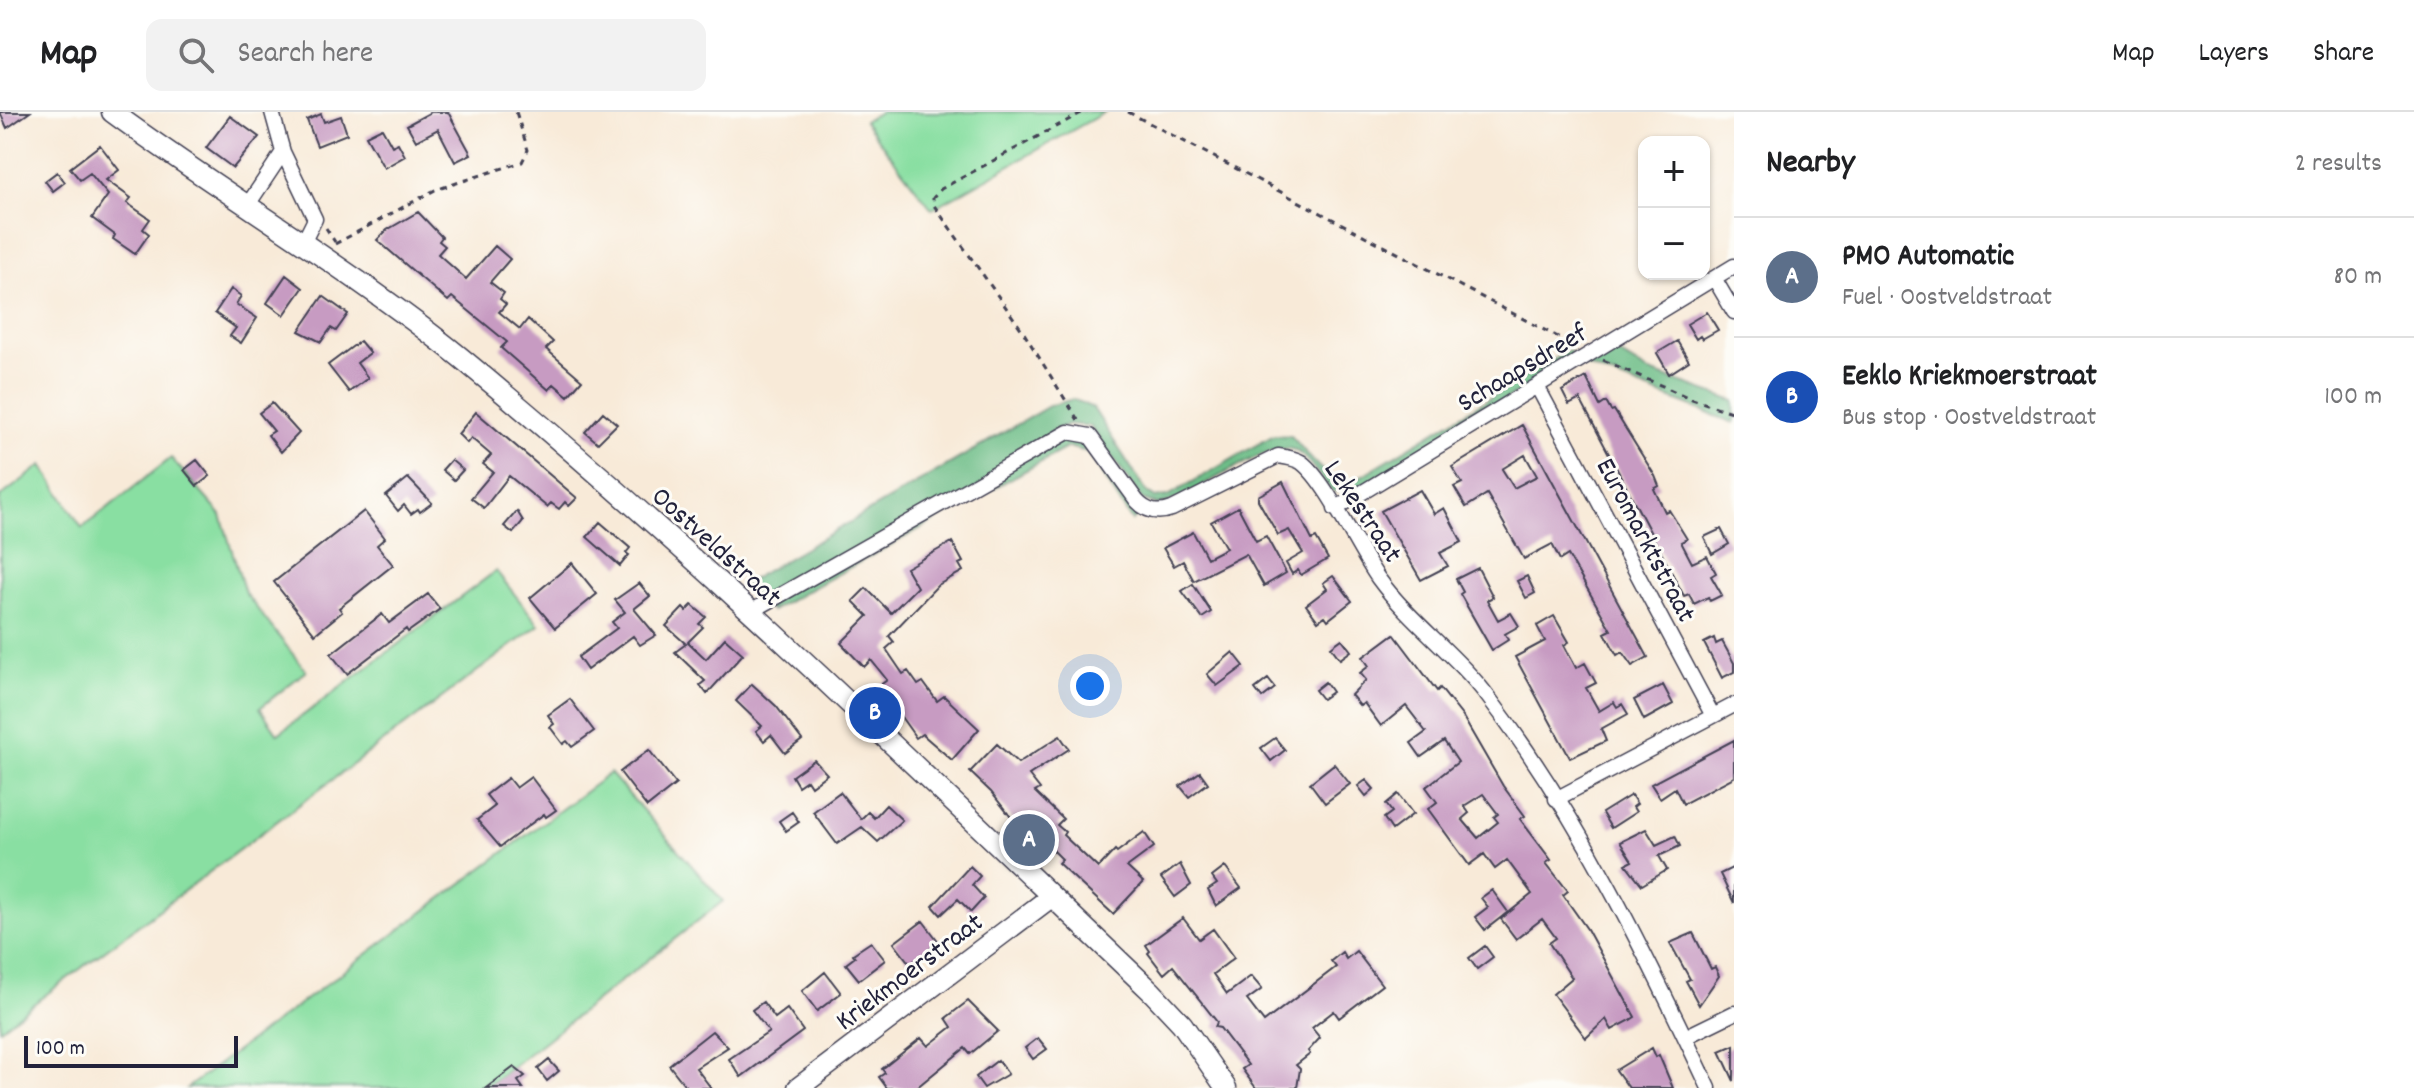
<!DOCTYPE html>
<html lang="en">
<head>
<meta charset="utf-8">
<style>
  :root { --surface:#fff; --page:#f2f2f2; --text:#202124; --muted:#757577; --line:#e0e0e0; --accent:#b5179e }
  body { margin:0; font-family:Dekko,sans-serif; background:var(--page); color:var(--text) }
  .controls { position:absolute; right:24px; top:24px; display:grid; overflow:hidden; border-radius:16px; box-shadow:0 2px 6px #0004 }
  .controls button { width:72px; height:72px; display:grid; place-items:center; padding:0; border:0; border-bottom:2px solid var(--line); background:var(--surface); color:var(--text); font:40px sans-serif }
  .scale { position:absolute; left:24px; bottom:20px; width:214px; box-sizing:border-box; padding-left:8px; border:4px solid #22223b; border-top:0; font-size:22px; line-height:28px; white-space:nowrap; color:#22223b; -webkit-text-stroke:6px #fdfcf7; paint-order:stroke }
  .you { position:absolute; left:1090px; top:574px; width:28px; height:28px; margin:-20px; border:6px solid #fff; border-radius:50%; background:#1a73e8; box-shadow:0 0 0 12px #1a73e833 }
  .badge { display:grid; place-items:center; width:52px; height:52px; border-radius:50%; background:var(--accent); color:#fff; font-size:26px; font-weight:700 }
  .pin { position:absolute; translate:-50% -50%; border:4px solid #fff; box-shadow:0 2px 8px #0006 }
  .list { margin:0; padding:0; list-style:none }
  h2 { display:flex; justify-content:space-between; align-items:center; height:104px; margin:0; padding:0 32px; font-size:34px }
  h2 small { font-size:26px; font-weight:400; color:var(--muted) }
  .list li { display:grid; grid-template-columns:52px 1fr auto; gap:24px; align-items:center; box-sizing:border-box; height:120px; padding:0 32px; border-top:2px solid var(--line) }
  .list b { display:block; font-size:30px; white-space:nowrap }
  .list p { margin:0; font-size:26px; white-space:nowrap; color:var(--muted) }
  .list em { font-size:26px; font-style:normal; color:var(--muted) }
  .icon { flex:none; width:44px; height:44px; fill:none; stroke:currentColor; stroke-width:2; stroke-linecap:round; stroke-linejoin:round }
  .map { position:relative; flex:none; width:1734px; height:976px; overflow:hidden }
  header { display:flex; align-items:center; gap:48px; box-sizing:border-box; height:112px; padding:0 40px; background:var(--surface); border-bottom:2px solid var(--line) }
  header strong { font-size:38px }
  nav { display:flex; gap:44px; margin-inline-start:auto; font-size:28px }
  .search { width:560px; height:72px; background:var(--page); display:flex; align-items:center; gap:20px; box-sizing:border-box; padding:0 28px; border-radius:16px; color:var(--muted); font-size:30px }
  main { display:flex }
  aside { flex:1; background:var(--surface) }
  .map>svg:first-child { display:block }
  .green { fill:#89dfa2; stroke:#56806e; stroke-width:2 }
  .forest { fill:#6ebe88; stroke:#487062; stroke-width:2 }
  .building { fill:#c79bc2; fill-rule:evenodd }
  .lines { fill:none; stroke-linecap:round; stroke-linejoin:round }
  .street-casing { stroke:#424053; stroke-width:17 }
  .secondary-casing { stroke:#424053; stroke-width:23 }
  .path { stroke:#424053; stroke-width:3; stroke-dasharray:6 6; stroke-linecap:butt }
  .street { stroke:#fff; stroke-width:14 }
  .secondary { stroke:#fff; stroke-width:20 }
  .labels { text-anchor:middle; stroke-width:6; stroke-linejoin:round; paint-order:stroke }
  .street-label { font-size:28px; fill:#22223b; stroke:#fdfcf7 }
</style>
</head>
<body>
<header>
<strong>Map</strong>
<div class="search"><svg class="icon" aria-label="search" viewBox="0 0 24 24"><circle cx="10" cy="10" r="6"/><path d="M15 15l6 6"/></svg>Search here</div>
<nav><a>Map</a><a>Layers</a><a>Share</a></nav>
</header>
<main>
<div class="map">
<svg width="1734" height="976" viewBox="0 0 1734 976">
  <rect width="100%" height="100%" fill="#fdfcf7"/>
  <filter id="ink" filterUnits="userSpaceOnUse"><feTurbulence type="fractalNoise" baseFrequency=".0125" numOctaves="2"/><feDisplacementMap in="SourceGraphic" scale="16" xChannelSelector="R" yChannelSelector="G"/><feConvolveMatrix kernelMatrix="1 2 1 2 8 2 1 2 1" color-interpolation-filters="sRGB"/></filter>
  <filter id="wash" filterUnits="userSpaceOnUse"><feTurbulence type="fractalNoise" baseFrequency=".006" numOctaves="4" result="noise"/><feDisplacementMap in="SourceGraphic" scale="32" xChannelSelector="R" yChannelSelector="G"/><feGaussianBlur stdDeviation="1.8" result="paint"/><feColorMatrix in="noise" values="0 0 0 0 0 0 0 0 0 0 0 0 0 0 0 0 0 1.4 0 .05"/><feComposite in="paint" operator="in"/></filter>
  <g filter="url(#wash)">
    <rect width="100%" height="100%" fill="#f8ead8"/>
    <path class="green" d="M880,0H1105L932,97L864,9Z
      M171,346L221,403L245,481L306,559L260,596L278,622L496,459L539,513L0,917V385L42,353L82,416Z
      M610,661L723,789L485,976H187Z"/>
    <path class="forest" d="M1611,237L1647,259L1734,289V311L1583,253Z
      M1569,238L1575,246L1351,380L1332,379C1320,367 1309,345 1294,338C1269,326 1190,388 1158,393L1142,387L1090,314L1068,312L1052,319L1058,329L1066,324L1087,330L1139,403L1132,409L1088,340L1068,335L771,499L744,472L1049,294L1073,287L1093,296L1146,379L1155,386L1168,384L1274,323L1291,324C1305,338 1327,371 1348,372Z"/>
    <g id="blocks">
      <path class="building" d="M0,0H30L7,16Z
        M431,0H448L471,42L455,50L438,17L416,29L407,13Z
        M321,2L324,10L341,4L347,22L317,34L307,8Z
        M230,4L259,25L233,56L206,36Z
        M382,16L392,34L398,31L405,44L384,56L366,24Z
        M100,33L119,58L106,68L131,86L127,91L150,107L143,117L149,122L135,142L113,127L115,123L92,106L108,83L90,61L80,68L70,56Z
        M57,60L65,70L53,79L45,69Z
        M418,100L442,125L439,129L445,134L438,142L466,167L495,134L510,147L490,170L504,181L500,187L506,192L499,200L520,217L528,207L553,230L546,237L582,268L568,284L554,272L549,278L501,236L507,230L452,185L448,189L377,128L387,118Z
        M286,163L303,176L284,203L267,191Z
        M231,177L241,184L236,192L257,206L241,231L230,224L236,216L215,201Z
        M323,184L348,202L336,219L331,216L321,230L299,219Z
        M1707,200L1718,218L1702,227L1700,224L1696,227L1687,212Z
        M360,229L370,241L357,251L368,266L349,280L328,253Z
        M1677,229L1689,249L1669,262L1657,241Z
        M1586,265L1600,294L1606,290L1611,299L1614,298L1655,364L1659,374L1654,377L1665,400L1669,398L1687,427L1681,430L1692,451L1707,444L1716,461L1711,464L1722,483L1710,489L1708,485L1694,492L1689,482L1684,484L1580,287L1569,293L1562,279Z
        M272,291L299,321L281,340L268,323L274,319L259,301Z
        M476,300L577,386L569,394L565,390L559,397L551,391L547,395L509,364L484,396L471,386L493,360L483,352L491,343L471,326L467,331L458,322Z
        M603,300L617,312L598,331L585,320Z
        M1522,313L1648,545L1632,554L1622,540L1617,543L1605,521L1611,518L1568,443L1560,448L1552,432L1524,447L1487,382L1466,395L1454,375L1462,371L1452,355ZM1525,343L1537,364L1514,376L1502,357Z
        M197,348L210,364L197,374L184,358Z
        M451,348L463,358L454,368L442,358Z
        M408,366L432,391L420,400L418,397L411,402L404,393L398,399L386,384Z
        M1283,370L1312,428L1316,426L1328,447L1301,463L1298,458L1292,462L1286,451L1303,441L1289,418L1278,423L1258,388V384Z
        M1420,378L1434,402L1444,396L1462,430L1440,441L1448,454L1421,468L1381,399Z
        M1238,395L1256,429L1266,424L1286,461L1264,474L1246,442L1194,469L1183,449L1174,454L1163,436L1193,420L1207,446L1226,436L1211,410Z
        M364,399L385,426L377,433L393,453L339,496L342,500L315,522L274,470Z
        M517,399L523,409L513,421L504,414Z
        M600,410L630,436L626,441L629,443L620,454L587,425Z
        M1721,417L1729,432L1712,442L1704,425Z
        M952,430L963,450L959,452L963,459L938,473L889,524L894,530L886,537L903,562L908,559L918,573L923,570L937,589L944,584L979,617L952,648L922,622L916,626L879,574L887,568L871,548L864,555L841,531L868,504L853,489L866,476L891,501L917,475L906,456Z
        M572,451L597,482L555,516L530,486Z
        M1478,456L1493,485L1487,488L1498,508L1511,501L1519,514L1505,522L1508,528L1492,538L1460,482L1463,480L1456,467Z
        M1333,464L1352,489L1328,508L1325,504L1318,509L1306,493L1327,477L1323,471Z
        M1527,464L1535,481L1526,486L1517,469Z
        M639,471L650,484L634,497L656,523L640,533L633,524L587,558L578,545L617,516L612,510L625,500L615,488Z
        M1193,472L1211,500L1202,506L1182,479Z
        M428,482L440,497L408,520L406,517L347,562L331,542L382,502L389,511Z
        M692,493L706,505L699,512L703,515L688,530L706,547L725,526L743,542L707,582L700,573L705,569L675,540L686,532L666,514L683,496L686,499Z
        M1554,504L1569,530L1564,533L1576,556L1585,551L1596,571L1586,576L1599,599L1614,590L1617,595L1622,592L1628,602L1601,617L1606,629L1570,646L1515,545L1545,529L1537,514Z
        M1394,522L1437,579L1440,576L1463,605L1503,674L1525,704L1520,707L1551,748L1546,751L1568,779L1563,783L1587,817L1635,905L1629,909L1612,918L1606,907L1586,926L1553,882L1572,866L1549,831L1556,826L1542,807L1516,827L1501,807L1532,782L1507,748L1495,757L1484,742L1469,753L1428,697L1437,690L1426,675L1458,650L1444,629L1421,645L1411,631L1426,620L1406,594L1381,614L1364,591L1360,594L1351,583L1366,568L1360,561L1369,554L1363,545ZM1483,682L1498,702L1494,705L1498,710L1478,726L1462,707L1469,701L1464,694Z
        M1714,526L1716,532L1722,529L1734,551V560L1722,566L1704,531Z
        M1342,527L1351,539L1340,547L1331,535Z
        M1233,540L1244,554L1217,574L1207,562Z
        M1268,567L1275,576L1262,586L1255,577Z
        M1325,570L1332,580L1322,587L1315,578Z
        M752,572L776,594L802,628L785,641L771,623L764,629L756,619L762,614L736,589Z
        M1663,573L1673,592L1644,608L1634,588Z
        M570,587L594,619L572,635L567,629L563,632L550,615L554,612L548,603Z
        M1060,624L1069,637L1029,663L1040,677L1035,680L1063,707L1057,713L1065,720L1063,723L1098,756L1115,738L1117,740L1144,720L1154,735L1127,755L1143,770L1113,802L1058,751L1062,747L1043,728L1026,741L1007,723L1017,713L991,680L970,660L997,632L1018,651Z
        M1275,626L1285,638L1271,649L1261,636Z
        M1734,628V665L1683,692L1675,676L1660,686L1651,672Z
        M649,638L676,672L647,695L620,660Z
        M814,648L827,662L811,674L807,668L798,674L792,664Z
        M1334,652L1350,672L1325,691L1310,671Z
        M1200,660L1208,671L1189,685L1180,674Z
        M531,665L556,698L546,705L544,702L500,735L477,708L495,694L486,683L508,666L516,676Z
        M1366,668L1374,677L1366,684L1358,674Z
        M840,680L861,707L868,700L874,706L886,693L902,708L878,730L862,715L837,732L813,700Z
        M1398,682L1413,702L1392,718L1384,706L1392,700L1386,692Z
        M1631,683L1637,692L1633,695L1636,700L1611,716L1602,701Z
        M792,700L799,710L786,719L779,709Z
        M1646,717L1656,733L1675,724L1680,734L1659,744L1667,758L1642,773L1626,752L1632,749L1620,730Z
        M1180,752L1191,773L1175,785L1161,766Z
        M970,754L980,764L972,773L984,786L971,800L958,787L941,803L933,794Z
        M1225,755L1241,776L1216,794L1208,778L1217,772L1212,765Z
        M1734,755V791L1720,762Z
        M1492,778L1508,800L1485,818L1475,805L1488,795L1481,786Z
        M1183,806L1199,827L1213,817L1234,846L1213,862L1227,882L1251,864L1262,877L1247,888L1264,910L1336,855L1331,849L1342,840L1346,847L1356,839L1382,873L1339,906L1334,899L1312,916L1320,926L1308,939L1310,942L1296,953L1300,957L1297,976H1256L1242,957L1248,953L1220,916L1215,915L1217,910L1173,854L1164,862L1148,841L1150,839L1146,833Z
        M923,809L939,830L910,852L894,831Z
        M1693,821L1711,857L1715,855L1719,864L1699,893L1686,869L1690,867L1670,831Z
        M871,830L885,848L859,868L846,852L855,845L853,842Z
        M1485,834L1493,845L1477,857L1469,846Z
        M825,860L841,881L817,899L802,879Z
        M968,889L998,919L970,942L965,936L916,976H887L879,965L885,961L882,957L921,926L928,934L952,915L946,906Z
        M763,890L775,906L787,897L803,919L741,965L729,947L769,920L752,898Z
        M712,919L728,935L696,956L711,976H687L669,953Z
        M1038,926L1047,937L1033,947L1025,936Z
        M1734,933V969L1720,939Z
        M1652,936L1656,945L1659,943L1673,976H1629L1616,958Z
        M549,948L559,959L547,969L538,957Z
        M998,948L1008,962L984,976L976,965Z
        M514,955L525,964L518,969L523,976H486Z"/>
    </g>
  </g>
  <g filter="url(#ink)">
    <use href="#blocks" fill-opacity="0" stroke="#424053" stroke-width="2"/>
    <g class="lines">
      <defs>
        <path id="street" d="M272,0L283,40L315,107L302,133
          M247,94L283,40
          M1714,166L1734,200
          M1537,274L1713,604
          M1335,397L1734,154
          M752,499L1068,320L1090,324L1137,389C1147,400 1158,402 1172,397L1278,344C1285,345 1294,346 1301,350C1326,368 1358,438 1378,466C1410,510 1456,542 1489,586C1579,704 1646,842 1709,976
          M1556,687L1734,593
          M1685,925L1734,901"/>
        <path id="secondary" d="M112,0C226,84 350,156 460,245C702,444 925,664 1152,880L1182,912L1226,976
          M798,976L1051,785"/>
      </defs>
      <use href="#street" class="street-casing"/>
      <use href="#secondary" class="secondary-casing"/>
      <path class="path" d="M1128,0L1575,234
        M326,116L335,130
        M335,132L435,78L522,50L528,38L516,0
        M1603,248L1692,287L1734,301
        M1078,308L1022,218L933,92V86L941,77L1083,0"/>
      <use href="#street" class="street"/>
      <use href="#secondary" class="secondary"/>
    </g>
  </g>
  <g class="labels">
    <g class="street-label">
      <text transform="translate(1521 254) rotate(-31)" y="10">Schaapsdreef</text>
      <text transform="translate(1365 398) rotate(56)" y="10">Lekestraat</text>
      <text transform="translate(1648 427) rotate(62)" y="10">Euromarktstraat</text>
      <text transform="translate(718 433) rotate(42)" y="10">Oostveldstraat</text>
      <text transform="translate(908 858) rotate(-37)" y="10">Kriekmoerstraat</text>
    </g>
  </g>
</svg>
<div class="controls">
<button>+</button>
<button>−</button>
</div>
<div class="scale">100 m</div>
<div class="you"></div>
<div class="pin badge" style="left:1029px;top:728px;background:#5c6f8a">A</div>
<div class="pin badge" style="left:875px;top:601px;background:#1a4fb4">B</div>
</div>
<aside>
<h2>Nearby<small>2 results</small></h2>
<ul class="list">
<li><span class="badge" style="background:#5c6f8a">A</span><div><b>PMO Automatic</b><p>Fuel · Oostveldstraat</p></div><em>80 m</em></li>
<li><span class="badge" style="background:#1a4fb4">B</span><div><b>Eeklo Kriekmoerstraat</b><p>Bus stop · Oostveldstraat</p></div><em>100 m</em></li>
</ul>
</aside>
</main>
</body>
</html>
